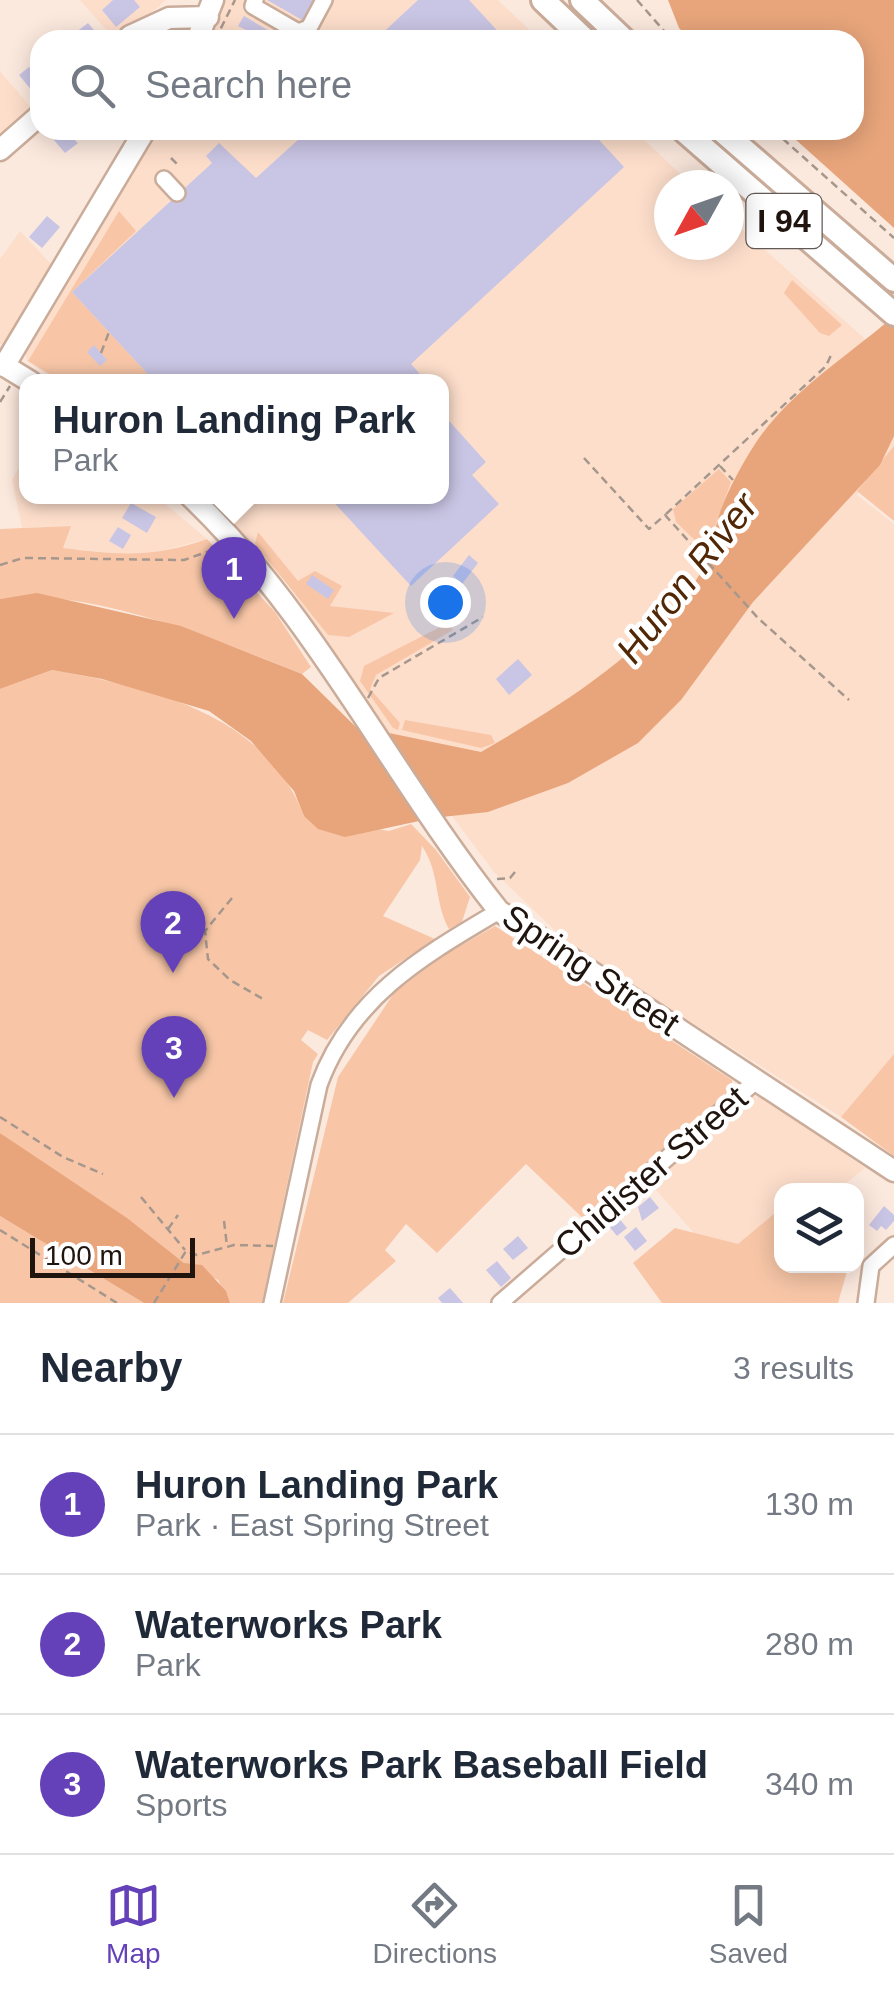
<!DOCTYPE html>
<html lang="en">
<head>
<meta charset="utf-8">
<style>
  :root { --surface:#fff; --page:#f6f6f7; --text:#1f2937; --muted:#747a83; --line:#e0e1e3; --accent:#6541b9 }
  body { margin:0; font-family:Helvetica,sans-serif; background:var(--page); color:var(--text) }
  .controls { position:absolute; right:30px; bottom:30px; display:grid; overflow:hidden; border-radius:20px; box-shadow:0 5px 25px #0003 }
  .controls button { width:90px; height:90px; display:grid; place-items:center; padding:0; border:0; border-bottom:2px solid var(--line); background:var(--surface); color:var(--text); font:50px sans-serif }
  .compass { position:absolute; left:654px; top:170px; width:90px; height:90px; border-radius:50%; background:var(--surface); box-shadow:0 5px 25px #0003; rotate:230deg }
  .scale { position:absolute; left:30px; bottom:25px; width:165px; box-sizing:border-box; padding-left:10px; border:5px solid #1f140e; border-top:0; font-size:28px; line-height:35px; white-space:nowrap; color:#1f140e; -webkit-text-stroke:8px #fff; paint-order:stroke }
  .you { position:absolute; left:445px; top:602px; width:35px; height:35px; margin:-25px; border:8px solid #fff; border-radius:50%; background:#1a73e8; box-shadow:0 0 0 15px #1a73e833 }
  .badge { display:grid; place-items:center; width:65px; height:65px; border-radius:50%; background:var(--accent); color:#fff; font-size:32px; font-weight:700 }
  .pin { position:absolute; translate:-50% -82px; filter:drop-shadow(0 2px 5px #0008) }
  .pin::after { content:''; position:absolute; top:52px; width:35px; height:30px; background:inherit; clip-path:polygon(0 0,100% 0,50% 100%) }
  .popup { position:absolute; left:19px; top:374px; width:430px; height:130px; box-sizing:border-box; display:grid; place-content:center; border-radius:20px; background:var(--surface); filter:drop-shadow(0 2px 8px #0005); font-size:32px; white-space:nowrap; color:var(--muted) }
  .popup b { font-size:38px; color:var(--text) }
  .popup::after { content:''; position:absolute; left:50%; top:100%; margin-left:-20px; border:20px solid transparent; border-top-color:var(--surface) }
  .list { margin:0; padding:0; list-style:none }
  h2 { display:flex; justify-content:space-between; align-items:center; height:130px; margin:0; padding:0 40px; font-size:42px }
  h2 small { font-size:32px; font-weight:400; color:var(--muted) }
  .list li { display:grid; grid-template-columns:65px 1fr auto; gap:30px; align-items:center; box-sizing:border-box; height:140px; padding:0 40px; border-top:2px solid var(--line) }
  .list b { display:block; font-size:38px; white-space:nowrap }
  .list p { margin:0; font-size:32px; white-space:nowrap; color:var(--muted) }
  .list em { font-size:32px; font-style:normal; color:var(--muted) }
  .icon { flex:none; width:55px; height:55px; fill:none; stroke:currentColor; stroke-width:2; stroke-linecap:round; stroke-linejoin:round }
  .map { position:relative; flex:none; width:894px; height:1303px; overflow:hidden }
  .search { position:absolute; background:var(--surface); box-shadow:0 5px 25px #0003; left:30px; right:30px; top:30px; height:110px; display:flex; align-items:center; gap:25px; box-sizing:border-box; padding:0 35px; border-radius:30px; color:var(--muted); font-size:38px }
  .sheet { height:550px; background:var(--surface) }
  nav { display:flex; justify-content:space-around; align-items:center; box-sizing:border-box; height:140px; border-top:2px solid var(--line); background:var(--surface); font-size:28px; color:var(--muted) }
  nav a { display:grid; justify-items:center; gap:5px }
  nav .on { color:var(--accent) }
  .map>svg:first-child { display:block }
  .built { fill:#fddecb }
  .green { fill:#f8c6a7 }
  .water { fill:#e8a57b }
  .building { fill:#c9c5e4 }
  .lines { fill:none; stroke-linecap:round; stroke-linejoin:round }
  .minor-casing { stroke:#caac9a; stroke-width:20 }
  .major-casing { stroke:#caac9a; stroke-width:25 }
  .highway-casing { stroke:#caac9a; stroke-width:28 }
  .path { stroke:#a6978d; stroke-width:2.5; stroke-dasharray:8 5; stroke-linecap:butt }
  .minor { stroke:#fff; stroke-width:15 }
  .major { stroke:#fff; stroke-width:20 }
  .highway { stroke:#fff; stroke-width:22 }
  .labels { text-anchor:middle; stroke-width:9; stroke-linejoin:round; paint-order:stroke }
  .shield { fill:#fff; stroke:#625a56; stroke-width:2.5 }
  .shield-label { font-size:32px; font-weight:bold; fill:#1f140e }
  .street-label { font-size:35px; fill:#1f140e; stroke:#fff }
  .water-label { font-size:38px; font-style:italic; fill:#522706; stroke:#fff }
</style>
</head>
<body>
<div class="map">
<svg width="894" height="1303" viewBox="0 0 894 1303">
  <rect width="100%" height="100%" fill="#fce9de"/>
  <path class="built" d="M80,0H166L120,40H115Z
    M221,0H498L540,40H206Z
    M0,71L35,112L0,143Z
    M155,130H634L692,185H669V245H729V218L864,338L876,386L894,405V449L857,495L894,524V1054L841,1117L571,946L494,872L389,733L289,586L207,497L442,496V382L56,381L27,361L25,350Z
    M20,231L54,267L5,345L0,344V259Z
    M26,455V496L157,497L207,539L142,556L63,548L70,526L22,528L12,480Z
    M753,1096L766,1100L865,1168L838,1190H782L781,1240L735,1280L649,1182Z"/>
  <path class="green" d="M119,211L136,231L72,292L154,381H61L28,361Z
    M792,280L842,325L829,336L820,333L784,293Z
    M894,446V521L857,491Z
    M719,469L731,482L706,551L676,522L673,509Z
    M71,526L63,548C119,555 153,558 207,539L275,612L311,667L302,674C220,641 88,586 0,599V529Z
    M258,532L298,581L315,571L342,586L330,606L394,613L349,637L328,635L255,544Z
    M448,623L453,630L376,675L370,689L400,723L398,730L393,728L360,681L364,666Z
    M52,670C149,687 265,713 304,816L389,831L411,824L436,850L470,897L462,922L449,929C434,902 440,872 422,846L420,860L383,916L435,939L379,976L327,1040L308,1030L301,1040L318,1054L313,1062L262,1303H230L218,1280L184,1263L0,1133V689Z
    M405,720L491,735L495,743L481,748L402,730Z
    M495,926L732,1080V1096L587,1222L526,1164L437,1253L406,1224L385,1250L396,1261L348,1303H283L338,1077L404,978Z
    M894,1054V1156L841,1117Z
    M781,1208L782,1266H843L847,1271L838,1303H662L633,1263L675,1228L738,1244Z
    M0,1216L144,1303H0Z"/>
  <path class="water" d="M668,0H894V228L785,130H854V40H691L679,28Z
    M894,316V436L880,465L753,602L681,700L638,743L568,783L488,812L433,818L345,837L318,829L304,816L294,791L251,741L209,711L102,679L52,670L0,689V599L37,593L181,626L302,674L409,779L389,733L481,752C558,707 634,661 690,589C708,566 712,539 720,512C728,490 742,464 755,444C788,393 849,355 894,316Z
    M0,1133L127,1218L184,1263L202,1265L226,1291L230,1303H144L0,1216Z"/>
  <path class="building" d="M113,0H134L140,7L116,27L102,10Z
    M267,0H316L304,21Z
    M418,0H469L506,40H375Z
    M244,16L271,32L266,40L238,26Z
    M88,23L98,35L81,40L75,33Z
    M29,67L40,80L33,92L19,75Z
    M63,130L78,143L65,153L53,139Z
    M293,130H590L624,167L411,364L427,382H155L72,292L212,163L206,156L219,143L256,178L300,138Z
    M47,216L60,227L42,248L29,237Z
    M94,345L107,360L100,366L87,352Z
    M442,413L486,462L472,475L499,504L411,586L328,496H442Z
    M131,503L156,517L147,533L122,518Z
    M118,527L131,535L123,549L109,541Z
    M469,555L478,563L462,584L453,576Z
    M312,575L334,590L328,599L306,584Z
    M518,659L532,675L509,695L496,679Z
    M650,1197L659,1208L642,1221L638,1207Z
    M884,1206L894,1215V1221L886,1230L881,1226L877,1231L869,1225Z
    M618,1217L627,1228L617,1236L608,1225Z
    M636,1227L647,1241L635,1251L624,1237Z
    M518,1236L528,1248L513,1260L503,1249Z
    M497,1261L511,1278L501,1287L486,1270Z
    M450,1288L463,1303H442L438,1298Z"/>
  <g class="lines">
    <defs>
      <path id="minor" d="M255,0L253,6L298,32L309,28L324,0
        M164,179L177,193
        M272,1303L319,1085C351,997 423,956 499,911
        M500,1303L757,1080
        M866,1303L871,1266L894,1245"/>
      <path id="major" d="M130,36L169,18L208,17
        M197,40L213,0
        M0,150L40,115
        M0,363L31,382
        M4,366L145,130
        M190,496C317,617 391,776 499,911L894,1171"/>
      <path id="highway" d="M543,0L585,40
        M582,0L624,40
        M683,130L894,314
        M721,130L894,280"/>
    </defs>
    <use href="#minor" class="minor-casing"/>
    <use href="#major" class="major-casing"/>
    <use href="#highway" class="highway-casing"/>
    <path class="path" d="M637,0L672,40
      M215,40L235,0
      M773,130L894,238
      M171,158L178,165
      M101,353L109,332
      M0,402L10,386
      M584,458L649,529L665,515L758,618L849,700
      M720,466L733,480
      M666,514L826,366L832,353
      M0,565L23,558L184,560L218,548
      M368,698L379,678L483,617
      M497,879L510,878L515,872
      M232,898L205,931L208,959L230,980L263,999
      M0,1117L63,1157L103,1174
      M141,1197L185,1250
      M224,1221L227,1246
      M168,1229L178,1215
      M0,1230L117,1303
      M154,1303L186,1251L197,1255L234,1245L273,1246"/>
    <use href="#minor" class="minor"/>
    <use href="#major" class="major"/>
    <use href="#highway" class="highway"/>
  </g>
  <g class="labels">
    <rect class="shield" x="746.5" y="194" width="75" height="54" rx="8"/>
    <g class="shield-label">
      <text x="784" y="232">I 94</text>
    </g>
    <g class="street-label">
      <text transform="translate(591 970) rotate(34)" y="12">Spring Street</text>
      <text transform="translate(651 1172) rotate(-41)" y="12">Chidister Street</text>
    </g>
    <g class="water-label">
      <text transform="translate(687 578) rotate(-52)" y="13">Huron River</text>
    </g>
  </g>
</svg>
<div class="controls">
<button><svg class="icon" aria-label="layers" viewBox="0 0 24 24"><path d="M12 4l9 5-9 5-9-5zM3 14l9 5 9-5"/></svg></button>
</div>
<svg class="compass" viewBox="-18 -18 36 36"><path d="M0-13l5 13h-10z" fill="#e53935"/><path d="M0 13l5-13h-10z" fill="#747a83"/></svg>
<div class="scale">100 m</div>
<div class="you"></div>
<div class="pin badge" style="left:234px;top:619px">1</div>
<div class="popup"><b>Huron Landing Park</b>Park</div>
<div class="pin badge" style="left:173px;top:973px">2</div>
<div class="pin badge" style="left:174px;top:1098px">3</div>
<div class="search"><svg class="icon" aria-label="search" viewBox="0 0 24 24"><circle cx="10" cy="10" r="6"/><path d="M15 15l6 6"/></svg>Search here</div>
</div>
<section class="sheet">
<h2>Nearby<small>3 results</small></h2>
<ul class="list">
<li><span class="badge">1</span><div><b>Huron Landing Park</b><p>Park · East Spring Street</p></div><em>130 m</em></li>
<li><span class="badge">2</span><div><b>Waterworks Park</b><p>Park</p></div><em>280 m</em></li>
<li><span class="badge">3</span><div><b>Waterworks Park Baseball Field</b><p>Sports</p></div><em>340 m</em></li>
</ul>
</section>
<nav>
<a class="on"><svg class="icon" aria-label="map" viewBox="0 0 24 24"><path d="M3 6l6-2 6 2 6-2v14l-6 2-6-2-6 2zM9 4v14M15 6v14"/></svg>Map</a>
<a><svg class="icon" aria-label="directions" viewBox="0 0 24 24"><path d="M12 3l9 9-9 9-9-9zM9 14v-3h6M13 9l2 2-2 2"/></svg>Directions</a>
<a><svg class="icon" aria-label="saved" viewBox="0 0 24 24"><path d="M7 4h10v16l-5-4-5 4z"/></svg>Saved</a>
</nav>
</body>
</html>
